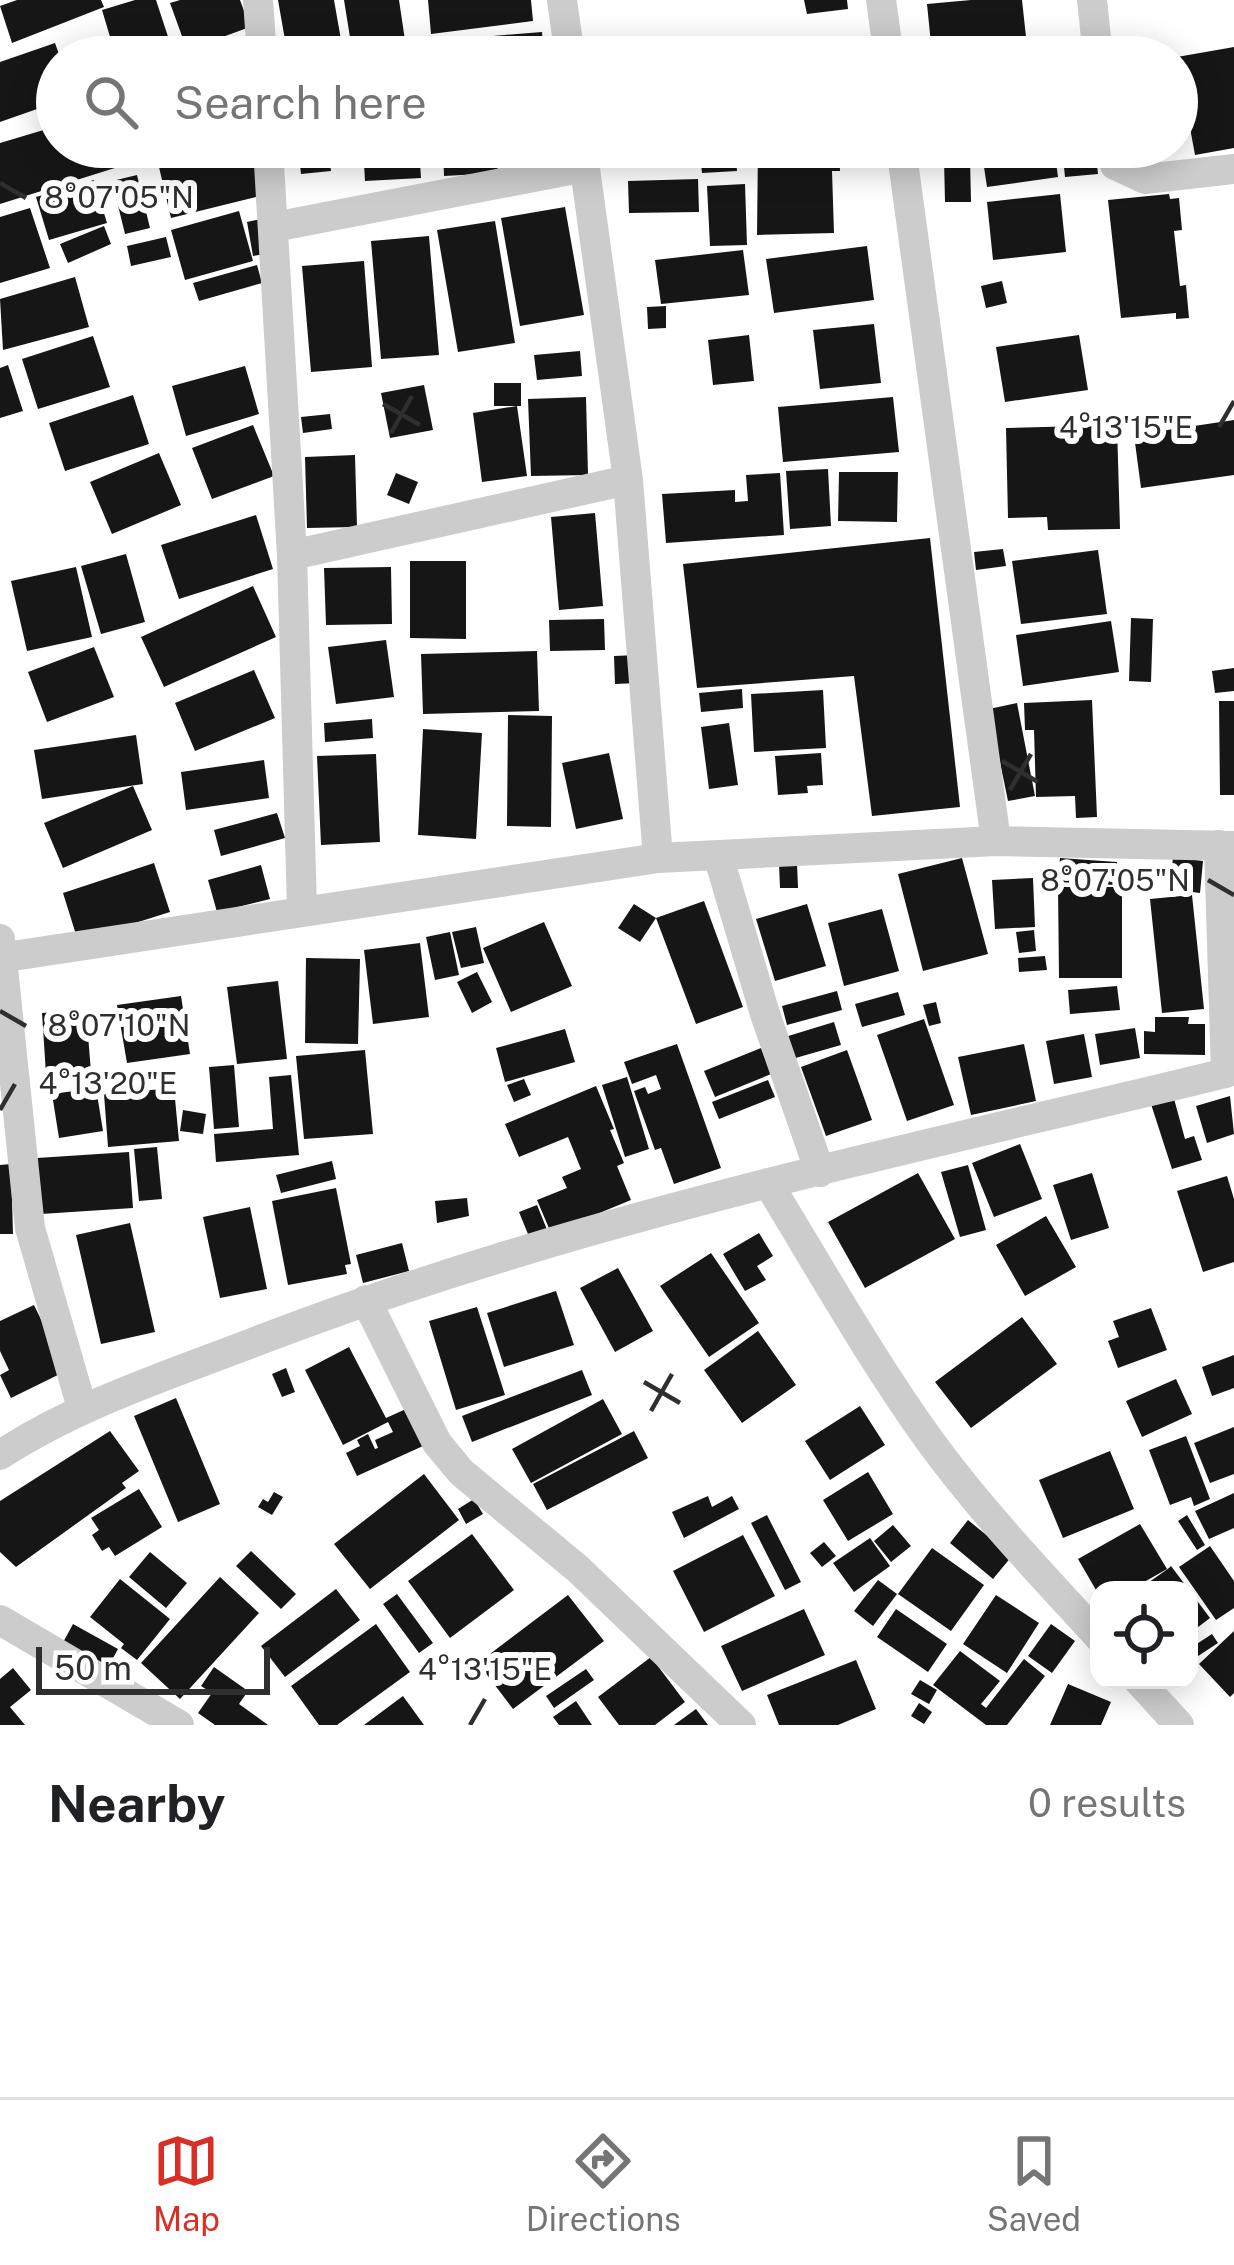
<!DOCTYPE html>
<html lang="en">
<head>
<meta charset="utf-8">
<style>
  :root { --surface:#fff; --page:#f6f6f6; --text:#202124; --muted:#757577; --line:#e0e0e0; --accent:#d93025 }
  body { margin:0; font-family:"Public Sans",sans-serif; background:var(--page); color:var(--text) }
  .controls { position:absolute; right:36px; bottom:36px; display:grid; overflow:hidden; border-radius:24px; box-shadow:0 6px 30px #0003 }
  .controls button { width:108px; height:108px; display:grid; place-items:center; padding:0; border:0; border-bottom:3px solid var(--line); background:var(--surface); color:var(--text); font:60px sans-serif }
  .scale { position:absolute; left:36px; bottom:30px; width:234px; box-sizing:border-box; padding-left:12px; border:6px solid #2f2f2f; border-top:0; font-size:33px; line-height:42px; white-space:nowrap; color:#2f2f2f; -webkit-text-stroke:9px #fff; paint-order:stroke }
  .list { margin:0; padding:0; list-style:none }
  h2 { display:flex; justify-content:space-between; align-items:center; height:156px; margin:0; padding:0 48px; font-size:51px }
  h2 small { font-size:39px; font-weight:400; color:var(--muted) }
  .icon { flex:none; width:66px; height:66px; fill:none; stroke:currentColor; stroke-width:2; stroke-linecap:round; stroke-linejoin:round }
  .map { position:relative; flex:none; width:1234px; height:1725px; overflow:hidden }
  .search { position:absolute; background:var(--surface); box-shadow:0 6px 30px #0003; left:36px; right:36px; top:36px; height:132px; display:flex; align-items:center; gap:30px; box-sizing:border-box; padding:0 42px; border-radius:66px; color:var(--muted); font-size:45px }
  .sheet { height:372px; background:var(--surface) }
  nav { display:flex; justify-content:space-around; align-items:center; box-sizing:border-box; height:168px; border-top:3px solid var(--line); background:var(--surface); font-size:33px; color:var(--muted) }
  nav a { display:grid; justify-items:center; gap:6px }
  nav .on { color:var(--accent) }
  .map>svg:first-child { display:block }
  .building { fill:#161616 }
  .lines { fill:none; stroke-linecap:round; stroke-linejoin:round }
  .minor { stroke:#ccc; stroke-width:30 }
  .ticks { fill:none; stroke:#2f2f2f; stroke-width:4.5 }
  .ticks-label { font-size:30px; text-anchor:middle; fill:#2f2f2f; stroke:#fff; stroke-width:12; stroke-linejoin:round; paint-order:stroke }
</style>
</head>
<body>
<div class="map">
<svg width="1234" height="1725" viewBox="0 0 1234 1725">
  <rect width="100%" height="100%" fill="#fff"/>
  <path class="building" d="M17,0H101L104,7L12,43L0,6Z
    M135,0H156L174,55L116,57L102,10Z
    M180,0H240L250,27L187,50L170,3Z
    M278,0H334L344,57H288Z
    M344,0H399L406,47L353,56Z
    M428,0H531L533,21L431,34Z
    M804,0H847L848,9L807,14Z
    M971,0H1022L1027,46L932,54L927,4Z
    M542,32L544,57H495L493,36Z
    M714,36L716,57H604L603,47Z
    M55,43L60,57H57V102L0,122V62Z
    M1234,47V148L1195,155L1177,57Z
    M57,126V147H111L118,167L0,204V143Z
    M222,147H256L268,194L171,218L158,163Z
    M298,147H328L331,171L301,174Z
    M363,147H419L421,178L365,181Z
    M443,147H497L498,173L444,176Z
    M510,147H556L558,158L513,166Z
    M699,147H735L737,171L702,173Z
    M758,147H839L840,171H832L834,233L757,235Z
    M981,147H1054L1058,177L987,187Z
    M1062,147H1095L1098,174L1065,177Z
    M970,158L971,202H945L944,159Z
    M137,175L150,228L125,234L112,181Z
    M698,179L699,212L629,213L628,181Z
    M94,180L107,223L49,240L36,197Z
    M745,184L747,245L710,246L707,186Z
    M1060,194L1066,252L993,260L987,202Z
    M1169,194L1170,199L1179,198L1182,230L1174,231L1180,286L1186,285L1189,318L1176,319V313L1121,318L1108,200Z
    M565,207L584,315L520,326L501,218Z
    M30,208L50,268L0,283V217Z
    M239,211L253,261L185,280L171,230Z
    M265,218L272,253L253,256L247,222Z
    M495,221L515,343L458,352L437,230Z
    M104,226L111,244L68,263L60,244Z
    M429,236L439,355L381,359L371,241Z
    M166,237L171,257L131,266L127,246Z
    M867,246L874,300L774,313L766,259Z
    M743,250L749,295L661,304L655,260Z
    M364,261L372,367L311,372L302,266Z
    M257,265L262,283L199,301L193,283Z
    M75,277L89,327L3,350L0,299Z
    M1002,281L1007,303L986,308L981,286Z
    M666,306V328L648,329L647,307Z
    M874,324L881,383L820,389L813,330Z
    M749,335L754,381L713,385L708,340Z
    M1079,335L1088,390L1005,402L996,347Z
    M93,336L110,387L38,409L22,359Z
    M580,351L582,376L537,380L534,355Z
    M8,365L23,411L0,418V368Z
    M245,366L259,414L186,436L172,386Z
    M494,383H521V406H494Z
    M424,385L433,430L390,438L381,393Z
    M133,395L149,444L65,471L49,423Z
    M586,397L588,475L531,476L528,399Z
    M893,397L899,452L783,462L778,407Z
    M517,406L527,476L482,482L473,413Z
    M330,414L332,429L303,433L301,417Z
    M1234,420V475L1141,488L1134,435Z
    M253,425L274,476L212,499L192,448Z
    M1117,425L1120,529L1048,530L1047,517L1008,518L1006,428Z
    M159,453L181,505L112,534L90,482Z
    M355,455L357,527L307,528L305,457Z
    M828,469L831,526L790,529L786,471Z
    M839,472H898L897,522L838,521Z
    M396,473L418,482L409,504L387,495Z
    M780,473L784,535L666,543L662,494L735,490V502L748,501L746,475Z
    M595,513L603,606L559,610L551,517Z
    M256,515L273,569L179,599L161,545Z
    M930,538L960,807L872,816L854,676L697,688L683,564Z
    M1003,549L1006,566L976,570L974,552Z
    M1098,550L1107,614L1021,624L1012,561Z
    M126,554L145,622L101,634L81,566Z
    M410,561H466V639L410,638Z
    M76,567L92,637L27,651L11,581Z
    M391,567L392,624L326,625L324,568Z
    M253,586L276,637L164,687L141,637Z
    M1131,618L1153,619L1151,682L1129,681Z
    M604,619L605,650L550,651L549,620Z
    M1111,621L1119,672L1023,686L1016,635Z
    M386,640L394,697L336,704L328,647Z
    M94,647L114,697L47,722L28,672Z
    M537,651L539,711L423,714L421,654Z
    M637,655L638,683L615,684L614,656Z
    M1234,668V691L1215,693L1212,671Z
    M254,670L275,718L195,751L175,703Z
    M742,689L743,708L701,712L699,693Z
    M823,690L826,748L754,752L751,694Z
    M1092,700L1097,817L1076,818L1075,796L1036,797L1034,730H1025L1024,703Z
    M1219,701H1234V795H1220Z
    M1017,703L1035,796L1008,801L989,709Z
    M508,715L552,716L551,827L507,826Z
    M372,719L373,738L325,742L324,723Z
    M729,723L738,785L709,789L701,727Z
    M423,729L482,733L476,839L418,835Z
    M136,735L143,784L42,799L34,750Z
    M609,753L623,819L576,829L562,763Z
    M821,753L823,785L807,786L808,793L778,795L775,756Z
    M376,754L380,842L321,845L317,756Z
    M264,760L269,798L186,810L181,772Z
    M133,786L152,830L63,868L44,823Z
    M277,813L285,838L221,856L214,830Z
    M1173,857L1203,861L1200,893L1170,889Z
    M962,858L988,954L923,971L898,874Z
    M1060,858L1117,862L1116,885L1058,882Z
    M154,863L170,912L78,941L63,893Z
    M797,863L798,888H780L779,864Z
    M261,865L270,899L217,912L208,880Z
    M1033,878L1035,927L995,929L992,880Z
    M1058,887H1122V978H1059Z
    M1192,895L1204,1009L1162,1013L1150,899Z
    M704,901L743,1007L696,1024L656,918Z
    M634,904L656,918L640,942L618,928Z
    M807,904L826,966L775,981L756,919Z
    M882,909L899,971L844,986L828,923Z
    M544,922L572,986L511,1012L483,948Z
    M476,927L484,963L461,968L452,932Z
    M1034,930L1036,951L1019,953L1016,932Z
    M450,932L459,975L435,980L426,937Z
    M420,943L429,1017L373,1024L364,950Z
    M1045,956L1047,970L1019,972L1018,958Z
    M306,958L360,959L358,1044L305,1043Z
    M477,972L492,1002L472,1013L457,982Z
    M278,981L287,1059L237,1064L227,987Z
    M1117,986L1120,1010L1070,1014L1068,990Z
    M837,991L842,1010L787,1025L782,1006Z
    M898,992L905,1015L862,1027L855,1004Z
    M181,996L190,1054L127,1063L117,1005Z
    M936,1002L941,1023L929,1026L923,1005Z
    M86,1010L91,1072L46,1074L42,1013Z
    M1155,1017H1189L1188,1024H1205V1055L1144,1054V1031L1155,1032Z
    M924,1019L954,1105L907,1121L877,1035Z
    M834,1022L841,1045L792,1059L785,1037Z
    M1135,1028L1140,1058L1100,1065L1095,1034Z
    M565,1029L575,1062L505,1082L496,1048Z
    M1084,1034L1092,1077L1054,1084L1046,1041Z
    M677,1044L721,1168L674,1184L661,1148L655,1150L634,1091L645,1087L648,1094L661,1089L656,1075L632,1084L624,1062Z
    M1024,1044L1036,1101L971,1115L958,1057Z
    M761,1048L771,1074L715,1097L704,1071Z
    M365,1050L373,1134L304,1139L296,1056Z
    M847,1050L872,1120L826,1136L801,1067Z
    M234,1065L239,1127L214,1129L209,1067Z
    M291,1075L299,1155L216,1162L214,1134L273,1129L269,1077Z
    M627,1077L649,1149L625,1157L602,1085Z
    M524,1079L531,1095L514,1102L507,1085Z
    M768,1080L775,1097L719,1119L712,1102Z
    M596,1086L614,1129L610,1130L624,1163L617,1166L631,1200L551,1233L537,1200L567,1188L562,1177L581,1169L568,1137L519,1157L505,1124Z
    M96,1088L103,1131L59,1138L52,1094Z
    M174,1088L179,1141L108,1147L104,1094Z
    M1173,1095L1185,1139L1194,1136L1202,1160L1172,1169L1150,1101Z
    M1230,1096L1234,1134L1207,1143L1196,1106Z
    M183,1110L206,1114L203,1134L180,1131Z
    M1020,1144L1042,1199L994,1217L972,1163Z
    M157,1147L162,1199L139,1201L134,1149Z
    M129,1152L133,1208L41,1214L37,1158Z
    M332,1161L336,1179L281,1193L276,1175Z
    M11,1164L13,1234H0V1165Z
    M968,1165L986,1230L960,1237L941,1172Z
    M918,1173L955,1239L865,1288L828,1222Z
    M1092,1173L1109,1228L1071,1240L1053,1185Z
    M1227,1176L1234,1199V1262L1203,1272L1177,1191Z
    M336,1188L351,1264L345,1265L347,1274L288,1285L272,1201Z
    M467,1198L469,1216L437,1223L435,1201Z
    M537,1205L548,1232L530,1239L519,1212Z
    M250,1207L267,1289L220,1298L203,1217Z
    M1046,1216L1076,1267L1025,1296L996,1245Z
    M130,1223L155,1332L101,1344L76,1235Z
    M759,1233L773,1256L757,1266L766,1280L745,1291L723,1254Z
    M402,1243L409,1271L363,1283L356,1255Z
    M711,1253L759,1323L709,1357L660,1286Z
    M618,1268L653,1331L615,1352L580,1288Z
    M556,1291L574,1345L504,1367L487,1313Z
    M34,1305L66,1371L11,1398L0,1375L9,1370L0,1351V1321Z
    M477,1307L505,1395L456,1410L429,1321Z
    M1151,1308L1167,1350L1118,1368L1108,1341L1119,1337L1113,1321Z
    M1022,1317L1057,1364L971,1428L935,1382Z
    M758,1331L796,1385L742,1423L704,1370Z
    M349,1347L386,1418L406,1409L423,1446L357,1476L346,1453L360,1446L357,1440L368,1434L375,1449L378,1448L375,1440L393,1432L388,1422L343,1445L305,1370Z
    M1234,1355V1388L1212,1396L1202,1367Z
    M286,1368L295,1392L282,1397L272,1374Z
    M582,1370L592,1395L472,1442L462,1416Z
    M1176,1379L1192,1414L1142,1437L1126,1401Z
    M176,1398L220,1504L178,1522L134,1416Z
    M603,1399L622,1434L531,1483L512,1449Z
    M860,1406L885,1445L830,1480L805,1441Z
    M1234,1427V1474L1210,1483L1194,1443Z
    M110,1431L139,1471L122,1483L126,1488L16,1567L0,1552V1501Z
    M634,1431L648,1458L547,1510L533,1484Z
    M1186,1436L1210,1499L1194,1506L1191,1497L1170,1505L1149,1450Z
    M1110,1451L1134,1509L1063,1538L1039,1480Z
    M868,1472L893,1514L848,1541L823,1500Z
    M424,1474L459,1520L370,1589L334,1544Z
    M139,1489L162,1527L115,1556L109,1547L102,1551L92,1535L99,1530L91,1518Z
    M274,1492L283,1497L272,1515L258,1507L263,1499L268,1502Z
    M1234,1493V1528L1209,1539L1195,1511Z
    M708,1496L712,1507L732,1496L739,1509L684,1538L672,1512Z
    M474,1499L483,1514L466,1524L458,1509Z
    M767,1515L801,1582L785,1590L751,1523Z
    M1187,1515L1205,1545L1197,1550L1178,1521Z
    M968,1520L1012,1556L993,1579L950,1543Z
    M1140,1524L1167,1569L1130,1590H1096L1078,1559Z
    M893,1525L911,1546L891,1562L874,1541Z
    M472,1534L514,1590L450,1638L408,1581Z
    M743,1535L775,1596L704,1632L673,1571Z
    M870,1538L890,1566L854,1592L833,1563Z
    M824,1542L836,1556L822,1567L810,1553Z
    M1210,1546L1234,1581V1608L1216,1620L1179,1567Z
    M932,1548L984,1585L951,1631L898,1594Z
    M251,1551L296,1594L281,1609L236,1566Z
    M150,1552L187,1583L166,1608L129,1577Z
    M1171,1566L1189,1590H1138L1169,1568Z
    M220,1577L259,1613L180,1699L141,1663Z
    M120,1579L170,1619L137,1660L121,1648L124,1644L90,1617Z
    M878,1580L897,1594L873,1626L854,1611Z
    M336,1589L360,1620L285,1677L261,1646Z
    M1189,1590L1210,1618L1189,1634Z
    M397,1594L433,1643L419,1653L383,1604Z
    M568,1595L604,1641L513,1709L478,1663Z
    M996,1595L1039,1623L1007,1673L963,1644Z
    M804,1609L825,1655L742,1691L721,1646Z
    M896,1609L947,1644L928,1672L877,1637Z
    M73,1624L118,1649L105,1673L60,1648Z
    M376,1624L410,1672L337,1725H319L291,1686Z
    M1051,1624L1075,1641L1052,1673L1028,1656Z
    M1234,1631V1693L1230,1697L1199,1664Z
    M1212,1634L1218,1643L1192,1660L1189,1649Z
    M960,1651L1000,1681L981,1704L986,1708L1024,1659L1045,1676L1007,1725H986L933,1685Z
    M651,1657L685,1702L655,1725H619L598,1697Z
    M856,1660L876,1709L838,1725H779L767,1695Z
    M214,1667L248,1691L239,1704L268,1725H215L198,1713L212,1693L201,1686Z
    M13,1668L31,1690L10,1707L25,1725H0V1679Z
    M586,1669L594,1680L554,1708L546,1696Z
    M920,1680L937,1690L929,1704L911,1694Z
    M1068,1684L1111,1702L1101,1725H1050Z
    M403,1696L424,1725H364Z
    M576,1701L592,1725H559L553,1717Z
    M919,1703L932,1712L924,1724L911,1716Z
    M696,1709L708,1725H674Z"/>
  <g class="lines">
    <path class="minor" d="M258,0L262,57
      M562,0L570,57
      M881,0L889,57
      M1092,0L1098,57
      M268,147L292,555L302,909
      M582,147L628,480L658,858
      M901,147L996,841
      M1109,147L1115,165L1145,179L1234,169
      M274,227L585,167
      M292,555L628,480
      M718,855L765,1014L820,1172
      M0,939L30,1228L82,1408
      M0,958L658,858L996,841L1234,846
      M768,1183C821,1270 871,1359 930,1441C981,1511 1041,1574 1099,1637
      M366,1300L437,1443L461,1472L578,1569L741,1725
      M0,1455C82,1402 175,1373 265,1338C576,1219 904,1151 1226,1073L1219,845
      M0,1620L179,1725
      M1138,1680L1179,1725"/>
  </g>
  <path class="ticks" d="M0,183L26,198M383,404L420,425M1219,427L1234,401M391,433L412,396M1002,761L1038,782M1010,790L1031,754M1208,880L1234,895M0,1011L26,1026M0,1110L15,1084M644,1382L680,1403M651,1411L672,1374M470,1725L485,1699"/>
  <g class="ticks-label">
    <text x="119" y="208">8°07'05"N</text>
    <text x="1126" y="438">4°13'15"E</text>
    <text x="1115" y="891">8°07'05"N</text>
    <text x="119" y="1036">8°07'10"N</text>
    <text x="108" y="1094">4°13'20"E</text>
    <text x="485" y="1680">4°13'15"E</text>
  </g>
</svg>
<div class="controls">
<button><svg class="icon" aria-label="locate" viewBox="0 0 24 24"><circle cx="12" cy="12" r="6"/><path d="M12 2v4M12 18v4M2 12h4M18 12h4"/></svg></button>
</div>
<div class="scale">50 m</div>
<div class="search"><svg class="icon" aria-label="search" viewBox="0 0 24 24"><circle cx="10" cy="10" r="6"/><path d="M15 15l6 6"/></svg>Search here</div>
</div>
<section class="sheet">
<h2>Nearby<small>0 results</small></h2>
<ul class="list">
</ul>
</section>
<nav>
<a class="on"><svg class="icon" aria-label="map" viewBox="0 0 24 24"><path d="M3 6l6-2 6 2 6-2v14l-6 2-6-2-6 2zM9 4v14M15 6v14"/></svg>Map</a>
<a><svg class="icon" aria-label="directions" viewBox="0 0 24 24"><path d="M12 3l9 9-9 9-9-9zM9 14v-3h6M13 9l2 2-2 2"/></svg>Directions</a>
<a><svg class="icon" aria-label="saved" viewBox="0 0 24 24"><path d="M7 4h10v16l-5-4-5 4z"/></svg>Saved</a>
</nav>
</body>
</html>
